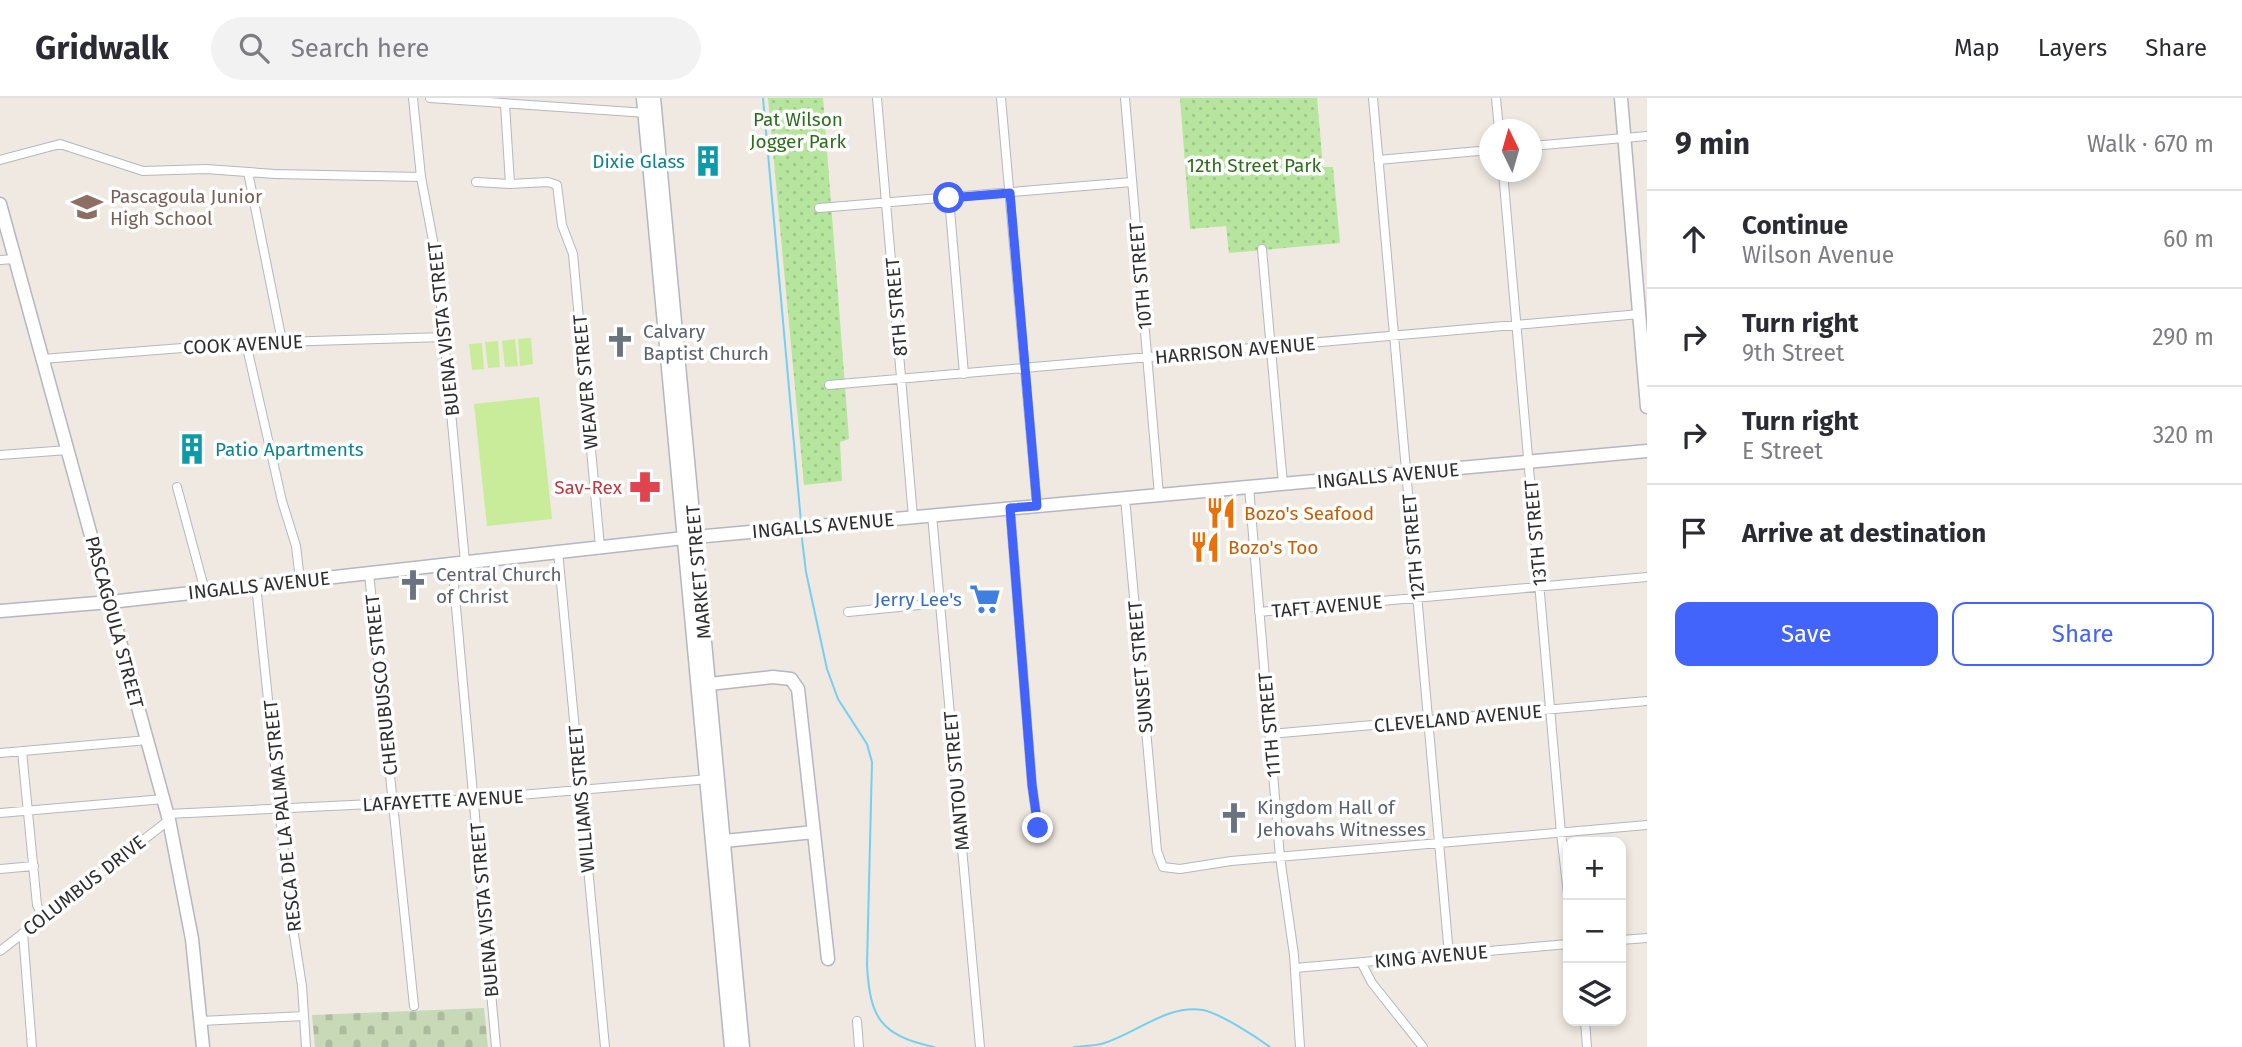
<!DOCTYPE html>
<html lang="en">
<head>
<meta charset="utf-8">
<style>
  :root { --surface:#fff; --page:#f2f2f3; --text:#2b2b33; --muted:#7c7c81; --line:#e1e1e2; --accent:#4264fb }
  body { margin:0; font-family:"Fira Sans",sans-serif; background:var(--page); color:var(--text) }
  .controls { position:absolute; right:21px; bottom:21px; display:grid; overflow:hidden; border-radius:14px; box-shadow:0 4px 10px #0003 }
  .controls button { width:63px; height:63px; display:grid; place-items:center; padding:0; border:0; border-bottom:2px solid var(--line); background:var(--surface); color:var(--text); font:35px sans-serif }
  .compass { position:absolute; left:1479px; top:21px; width:63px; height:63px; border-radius:50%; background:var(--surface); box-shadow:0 4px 10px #0003; rotate:355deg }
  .stop { position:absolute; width:21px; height:21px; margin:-16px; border:5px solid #4264fb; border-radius:50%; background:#fff }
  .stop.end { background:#4264fb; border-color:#fff; box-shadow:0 2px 7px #0008 }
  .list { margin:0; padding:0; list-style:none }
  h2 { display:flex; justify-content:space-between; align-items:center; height:91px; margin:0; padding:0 28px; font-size:30px }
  h2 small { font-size:23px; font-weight:400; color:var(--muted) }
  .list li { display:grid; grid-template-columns:46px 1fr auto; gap:21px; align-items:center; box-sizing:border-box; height:98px; padding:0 28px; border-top:2px solid var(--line) }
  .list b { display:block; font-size:26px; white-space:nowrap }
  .list p { margin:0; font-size:23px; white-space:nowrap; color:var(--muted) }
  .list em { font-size:23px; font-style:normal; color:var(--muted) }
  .actions { display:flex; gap:14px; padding:21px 28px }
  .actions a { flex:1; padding:16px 0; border:2px solid var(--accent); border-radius:14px; text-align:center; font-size:24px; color:var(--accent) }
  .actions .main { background:var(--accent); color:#fff }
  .icon { flex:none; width:38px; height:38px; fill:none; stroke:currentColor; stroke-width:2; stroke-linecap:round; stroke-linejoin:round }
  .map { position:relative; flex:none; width:1647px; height:949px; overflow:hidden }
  header { display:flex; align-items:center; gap:42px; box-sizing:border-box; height:98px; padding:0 35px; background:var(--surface); border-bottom:2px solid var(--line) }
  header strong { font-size:33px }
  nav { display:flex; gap:38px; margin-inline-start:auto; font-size:24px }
  .search { width:490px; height:63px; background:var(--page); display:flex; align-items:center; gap:18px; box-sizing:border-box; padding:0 24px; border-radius:38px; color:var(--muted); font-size:26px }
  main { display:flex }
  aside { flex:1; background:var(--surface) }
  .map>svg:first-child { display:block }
  .grass { fill:url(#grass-dots) }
  .cemetery { fill:url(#cemetery-stones) }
  .pitch { fill:#c9ec9a }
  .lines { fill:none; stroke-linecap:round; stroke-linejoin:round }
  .stream { stroke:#75cff0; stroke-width:2 }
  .street-casing { stroke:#b4b7c1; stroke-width:10 }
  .secondary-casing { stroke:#b4b7c1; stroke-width:15 }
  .street { stroke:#fff; stroke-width:8 }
  .secondary { stroke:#fff; stroke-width:12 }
  .route { stroke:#4264fb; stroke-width:9 }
  .labels { text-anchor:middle; stroke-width:7; stroke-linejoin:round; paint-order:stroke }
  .park-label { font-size:19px; fill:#2c6e1b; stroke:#fff }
  .culture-label { font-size:19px; fill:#0d838f; stroke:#fff; text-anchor:end }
  .education-label { font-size:19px; fill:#785e54; stroke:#fff; text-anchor:start }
  .street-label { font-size:19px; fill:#2e2e2e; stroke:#fff }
  .worship-label { font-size:19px; fill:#5b616d; stroke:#fff; text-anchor:start }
  .health-label { font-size:19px; fill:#be3a42; stroke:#fff; text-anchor:end }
  .food-label { font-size:19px; fill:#c56008; stroke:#fff; text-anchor:start }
  .shop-label { font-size:19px; fill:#366cbe; stroke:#fff; text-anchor:end }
</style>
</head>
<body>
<header>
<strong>Gridwalk</strong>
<div class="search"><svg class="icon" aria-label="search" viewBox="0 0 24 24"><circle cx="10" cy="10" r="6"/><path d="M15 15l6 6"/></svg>Search here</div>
<nav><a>Map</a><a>Layers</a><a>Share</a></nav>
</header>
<main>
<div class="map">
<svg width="1647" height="949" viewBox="0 0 1647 949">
  <defs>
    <pattern id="grass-dots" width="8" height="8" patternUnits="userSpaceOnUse" patternTransform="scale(1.75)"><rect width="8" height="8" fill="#b6e59e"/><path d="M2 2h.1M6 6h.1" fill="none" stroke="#9dc588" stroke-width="1.8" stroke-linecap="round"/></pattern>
    <pattern id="cemetery-stones" width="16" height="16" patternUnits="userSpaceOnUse" patternTransform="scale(1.75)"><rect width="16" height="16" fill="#c8d9b8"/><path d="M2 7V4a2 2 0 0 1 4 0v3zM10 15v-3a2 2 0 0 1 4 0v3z" fill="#acbb9e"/></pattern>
  </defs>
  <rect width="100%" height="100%" fill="#efe9e1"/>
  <path class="grass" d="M768,0H823L849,341L840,344L842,383L804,387Z
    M1180,0H1317L1323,69H1333L1340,145L1229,155L1226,128L1190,131Z"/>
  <path class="cemetery" d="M484,910L488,949H315L312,917Z"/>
  <path class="pitch" d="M531,240L533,266L520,268L518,241Z
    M515,241L518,268L505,269L502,243Z
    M498,243L500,269L488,270L485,244Z
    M482,245L484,271L472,272L469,246Z
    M539,299L552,421L487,428L474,306Z"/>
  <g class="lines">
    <path class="stream" d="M763,0L801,424
      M801,433L806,474L827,571L838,601L867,646L872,664L867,867C870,920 880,937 934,949
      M1074,949C1083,948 1092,948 1101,946C1135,937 1166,906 1203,912C1221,916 1255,938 1270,949"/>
    <defs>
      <path id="street" d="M413,0L421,79L437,164L465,464
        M430,0L647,15
        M877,0L913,419
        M1001,0L1037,408
        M1125,0L1159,397
        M1373,0L1449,857
        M1496,0L1499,32
        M505,6L510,86
        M1532,48L1647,38
        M0,62L60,46L143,73L206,71L275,76L421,79
        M1378,62L1490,52
        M248,74L282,243
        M1503,74L1561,735L1568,796
        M476,84L510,86L548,84L557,87L562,127L573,156L600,449
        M949,100L964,276
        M819,110L1132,84
        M1262,151L1283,386
        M0,162L15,161
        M246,245L282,403L296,448L300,482
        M42,261L246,245L445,239
        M829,287L1640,216
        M0,357L68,352
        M177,389L205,493
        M1249,389L1280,759L1294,857L1300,949
        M1125,400L1157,753L1163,769L1180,771L1231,763L1647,727
        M1010,410L1032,687L1038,730
        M932,417L980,949
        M558,453L605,949
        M452,465L496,949
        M369,475L414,908
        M256,487L290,811L302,888L306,949
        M848,514L940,505
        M1259,514L1647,479
        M1270,636L1647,603
        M22,653L37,807L43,819
        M0,655L148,642
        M0,715L164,701
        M168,716L474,701L709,681
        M0,771L34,768
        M23,835L32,949
        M1621,842L1647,840
        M0,853L169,722
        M1361,864L1372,885L1423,949
        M1295,870L1568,846
        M201,923L304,918
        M857,923L859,949
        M1585,923L1587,949"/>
      <path id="secondary" d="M643,0L731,949
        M654,0L743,949
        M1621,0L1647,309
        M0,106L169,722L192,841L203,949
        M0,513L110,504L684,440L1647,353
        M709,586L773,579L791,581L798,591L828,861
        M724,743L814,734"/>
    </defs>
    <use href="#street" class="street-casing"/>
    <use href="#secondary" class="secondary-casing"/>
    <use href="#street" class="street"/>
    <use href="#secondary" class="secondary"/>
  </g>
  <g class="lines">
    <path class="route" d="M949,100L1010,95L1037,408L1010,410L1032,687L1038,730"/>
  </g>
  <defs>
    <symbol id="building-bare" viewBox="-9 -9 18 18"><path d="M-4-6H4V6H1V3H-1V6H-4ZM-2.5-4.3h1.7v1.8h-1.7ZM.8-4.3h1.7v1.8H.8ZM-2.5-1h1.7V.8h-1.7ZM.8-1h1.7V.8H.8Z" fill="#0f9aa8" stroke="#fff" stroke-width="2.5" paint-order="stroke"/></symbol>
    <symbol id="school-bare" viewBox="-9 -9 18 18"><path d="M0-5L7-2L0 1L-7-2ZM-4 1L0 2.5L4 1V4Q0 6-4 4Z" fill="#8d6e63" stroke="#fff" stroke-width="2.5" paint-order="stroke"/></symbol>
    <symbol id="church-bare" viewBox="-9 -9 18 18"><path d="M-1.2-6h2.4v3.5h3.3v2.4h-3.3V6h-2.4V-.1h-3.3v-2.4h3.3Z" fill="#6b7280" stroke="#fff" stroke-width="2.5" paint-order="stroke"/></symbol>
    <symbol id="pharmacy-bare" viewBox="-9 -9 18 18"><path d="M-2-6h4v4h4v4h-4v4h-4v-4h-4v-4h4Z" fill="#e0444e" stroke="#fff" stroke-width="2.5" paint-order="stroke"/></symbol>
    <symbol id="restaurant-bare" viewBox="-9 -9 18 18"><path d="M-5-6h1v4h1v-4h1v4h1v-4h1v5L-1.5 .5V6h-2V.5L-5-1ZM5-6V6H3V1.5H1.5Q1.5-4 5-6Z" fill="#e8710a" stroke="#fff" stroke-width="2.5" paint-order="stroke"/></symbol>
    <symbol id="supermarket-bare" viewBox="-9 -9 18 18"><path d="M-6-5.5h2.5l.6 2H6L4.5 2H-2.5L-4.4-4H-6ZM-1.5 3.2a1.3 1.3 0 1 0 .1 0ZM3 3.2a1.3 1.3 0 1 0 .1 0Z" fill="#3f7fe0" stroke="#fff" stroke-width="2.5" paint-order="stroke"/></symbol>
  </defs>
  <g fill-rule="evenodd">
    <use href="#building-bare" x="686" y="41" width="44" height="44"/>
    <use href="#school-bare" x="65" y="87" width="44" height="44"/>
    <use href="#church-bare" x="598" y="222" width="44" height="44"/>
    <use href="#building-bare" x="170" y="329" width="44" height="44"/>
    <use href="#pharmacy-bare" x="623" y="367" width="44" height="44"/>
    <use href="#restaurant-bare" x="1199" y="393" width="44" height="44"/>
    <use href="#restaurant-bare" x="1183" y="427" width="44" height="44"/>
    <use href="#church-bare" x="391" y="465" width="44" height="44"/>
    <use href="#supermarket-bare" x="963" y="479" width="44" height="44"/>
    <use href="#church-bare" x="1212" y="698" width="44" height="44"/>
  </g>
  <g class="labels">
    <g class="park-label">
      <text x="798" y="28">Pat Wilson<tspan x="798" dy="22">Jogger Park</tspan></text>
      <text x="1254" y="74">12th Street Park</text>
    </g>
    <g class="culture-label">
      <text x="685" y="70">Dixie Glass</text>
      <text x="215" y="358" text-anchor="start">Patio Apartments</text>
    </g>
    <g class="education-label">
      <text x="110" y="105">Pascagoula Junior<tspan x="110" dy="22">High School</tspan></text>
    </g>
    <g class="street-label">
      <text transform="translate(1140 178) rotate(-95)" y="7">10TH STREET</text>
      <text transform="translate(896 209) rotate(-95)" y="7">8TH STREET</text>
      <text transform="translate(443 231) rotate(-96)" y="7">BUENA VISTA STREET</text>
      <text transform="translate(243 246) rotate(-3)" y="7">COOK AVENUE</text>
      <text transform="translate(1235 252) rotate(-5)" y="7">HARRISON AVENUE</text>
      <text transform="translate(585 284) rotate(-95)" y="7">WEAVER STREET</text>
      <text transform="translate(1388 377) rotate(-5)" y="7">INGALLS AVENUE</text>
      <text transform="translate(823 427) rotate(-5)" y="7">INGALLS AVENUE</text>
      <text transform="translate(1535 435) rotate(-95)" y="7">13TH STREET</text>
      <text transform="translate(1413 449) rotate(-95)" y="7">12TH STREET</text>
      <text transform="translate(698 474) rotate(-95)" y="7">MARKET STREET</text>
      <text transform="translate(259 487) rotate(-6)" y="7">INGALLS AVENUE</text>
      <text transform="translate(1327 508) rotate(-5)" y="7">TAFT AVENUE</text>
      <text transform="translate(115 524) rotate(75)" y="7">PASCAGOULA STREET</text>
      <text transform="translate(1140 569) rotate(-95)" y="7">SUNSET STREET</text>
      <text transform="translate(381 587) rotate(-96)" y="7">CHERUBUSCO STREET</text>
      <text transform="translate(1458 620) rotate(-5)" y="7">CLEVELAND AVENUE</text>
      <text transform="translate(1269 627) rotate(-95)" y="7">11TH STREET</text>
      <text transform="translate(956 683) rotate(-95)" y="7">MANTOU STREET</text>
      <text transform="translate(581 701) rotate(-95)" y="7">WILLIAMS STREET</text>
      <text transform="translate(443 702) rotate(-3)" y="7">LAFAYETTE AVENUE</text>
      <text transform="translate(282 718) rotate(-96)" y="7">RESCA DE LA PALMA STREET</text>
      <text transform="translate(84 787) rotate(-38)" y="7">COLUMBUS DRIVE</text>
      <text transform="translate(484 812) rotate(-95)" y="7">BUENA VISTA STREET</text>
      <text transform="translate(1431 858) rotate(-5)" y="7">KING AVENUE</text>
    </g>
    <g class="worship-label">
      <text x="643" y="240">Calvary<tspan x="643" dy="22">Baptist Church</tspan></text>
      <text x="436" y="483">Central Church<tspan x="436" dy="22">of Christ</tspan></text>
      <text x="1257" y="716">Kingdom Hall of<tspan x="1257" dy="22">Jehovahs Witnesses</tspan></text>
    </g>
    <g class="health-label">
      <text x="622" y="396">Sav-Rex</text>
    </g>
    <g class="food-label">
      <text x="1244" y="422">Bozo's Seafood</text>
      <text x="1228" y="456">Bozo's Too</text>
    </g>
    <g class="shop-label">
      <text x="962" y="508">Jerry Lee's</text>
    </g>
  </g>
</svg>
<div class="controls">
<button>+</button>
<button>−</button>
<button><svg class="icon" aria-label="layers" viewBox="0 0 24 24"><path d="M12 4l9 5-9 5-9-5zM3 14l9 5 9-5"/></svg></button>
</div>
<svg class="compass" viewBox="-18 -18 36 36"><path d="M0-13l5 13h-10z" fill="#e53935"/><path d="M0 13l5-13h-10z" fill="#7c7c81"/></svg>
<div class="stop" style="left:949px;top:100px"></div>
<div class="stop end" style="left:1038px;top:730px"></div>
</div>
<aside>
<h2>9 min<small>Walk · 670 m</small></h2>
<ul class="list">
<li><svg class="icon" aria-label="ahead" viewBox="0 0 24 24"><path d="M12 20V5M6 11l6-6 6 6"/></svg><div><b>Continue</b><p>Wilson Avenue</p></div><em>60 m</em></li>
<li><svg class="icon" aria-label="right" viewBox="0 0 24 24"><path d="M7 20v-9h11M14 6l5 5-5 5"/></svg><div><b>Turn right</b><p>9th Street</p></div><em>290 m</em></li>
<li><svg class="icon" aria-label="right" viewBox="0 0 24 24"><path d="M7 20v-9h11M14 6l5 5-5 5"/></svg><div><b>Turn right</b><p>E Street</p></div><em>320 m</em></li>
<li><svg class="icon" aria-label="arrive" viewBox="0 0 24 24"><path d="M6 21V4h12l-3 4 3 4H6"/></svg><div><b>Arrive at destination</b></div></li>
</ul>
<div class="actions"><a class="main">Save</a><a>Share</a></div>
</aside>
</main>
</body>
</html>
